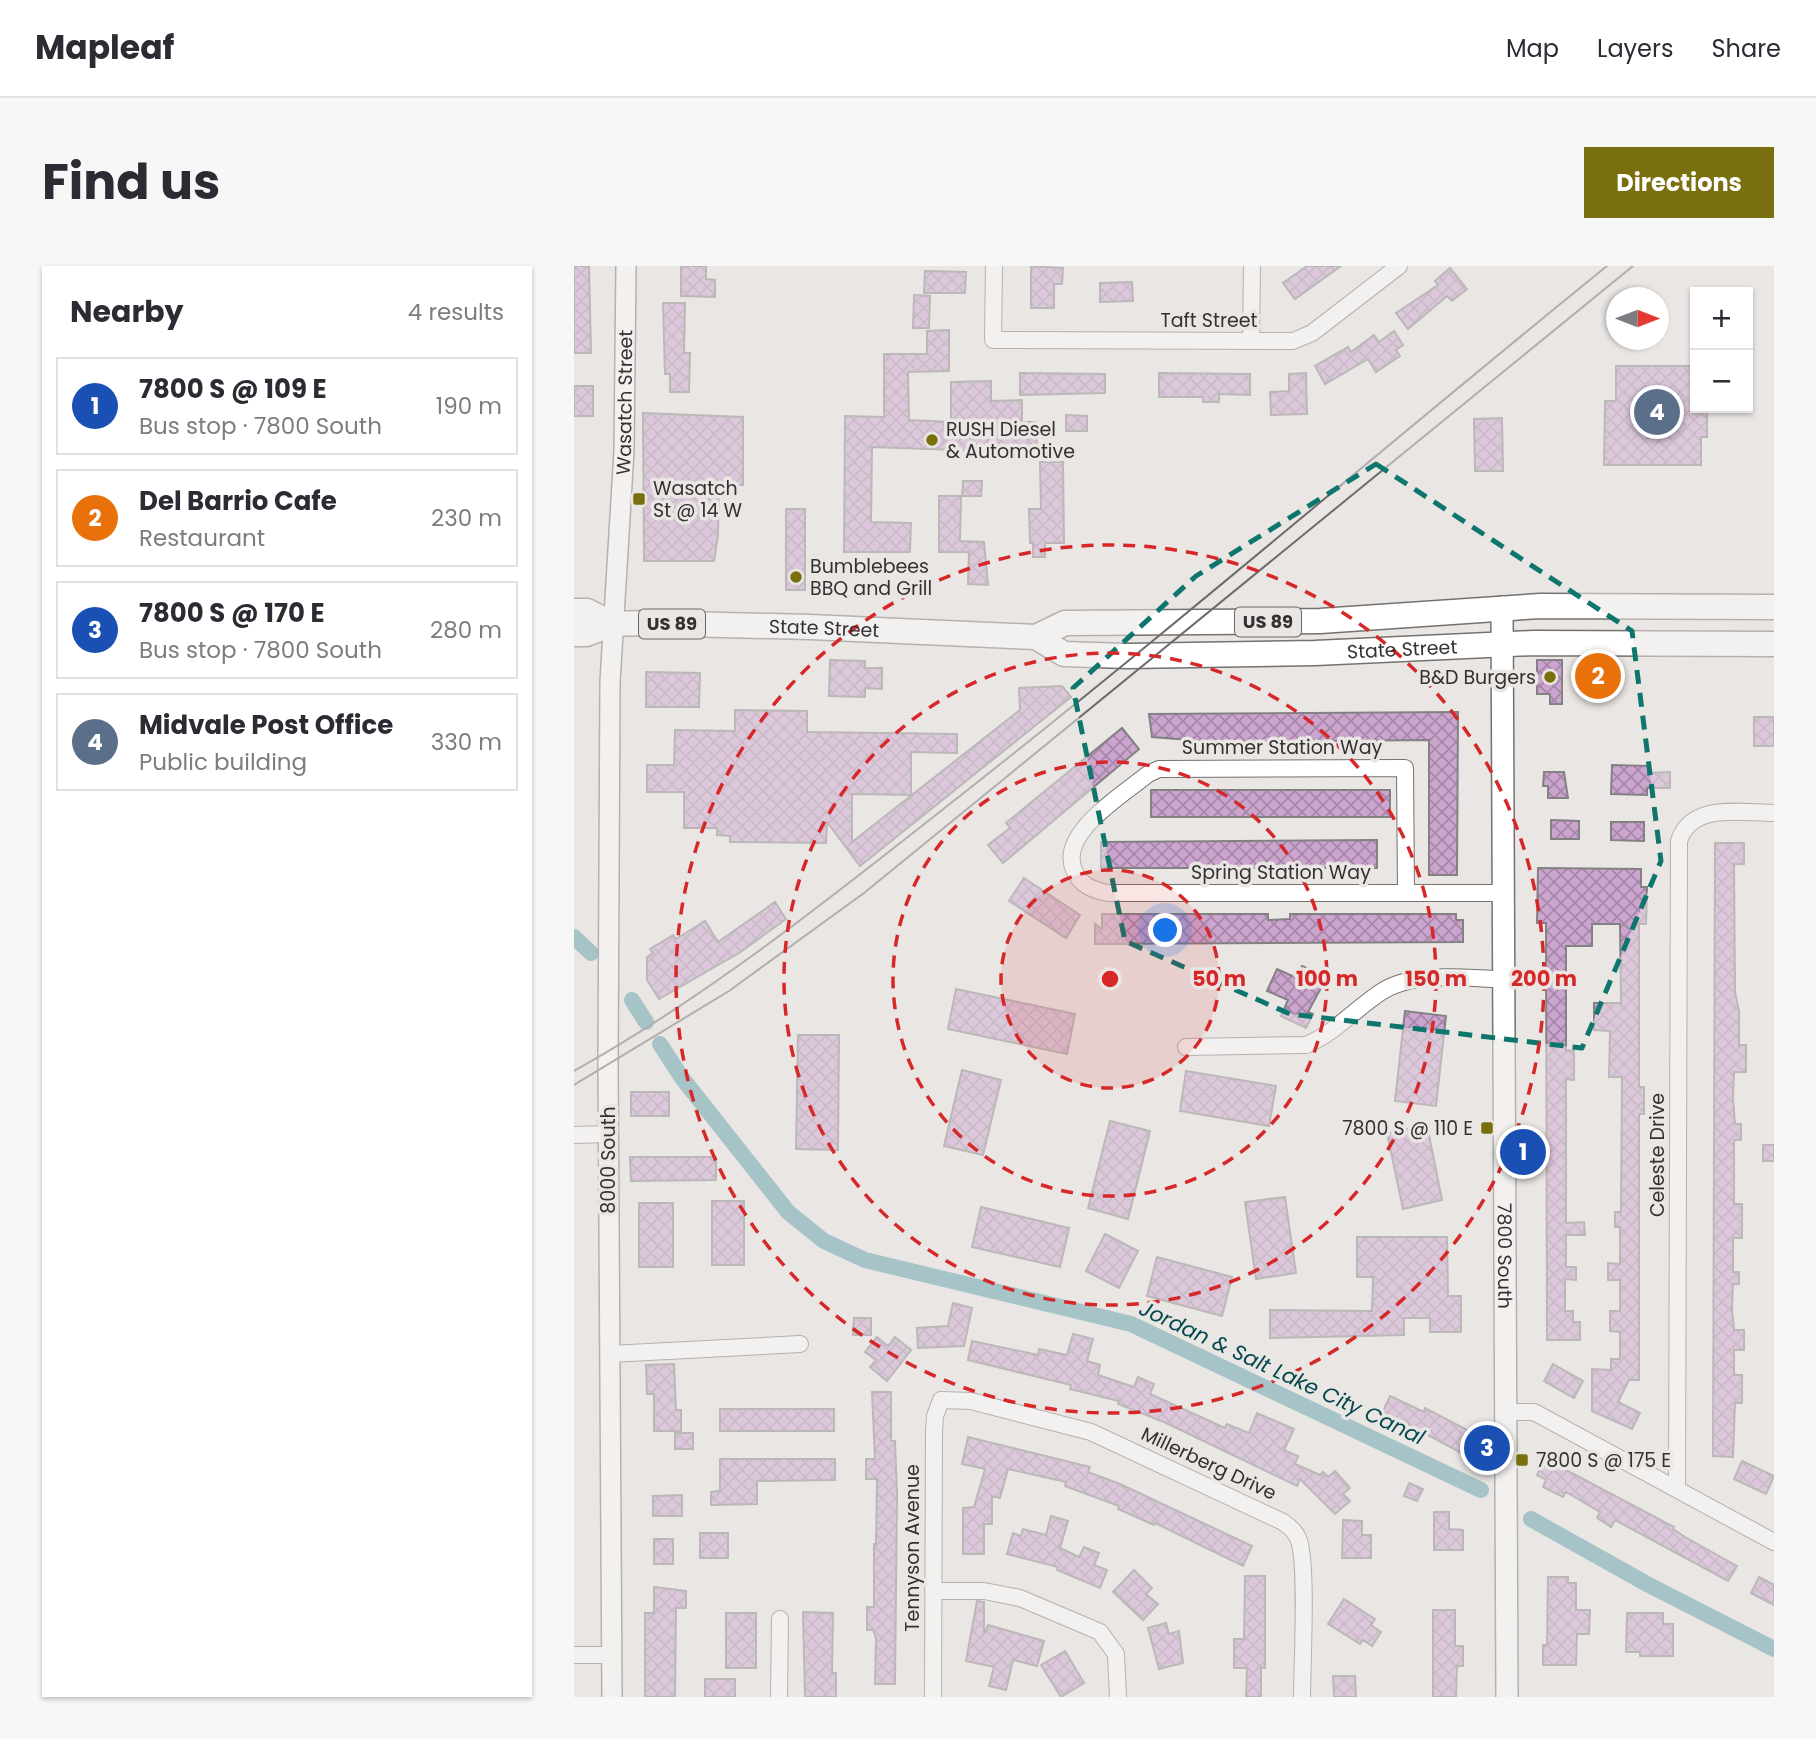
<!DOCTYPE html>
<html lang="en">
<head>
<meta charset="utf-8">
<style>
  :root { --surface:#fff; --page:#f7f7f7; --text:#2b2b33; --muted:#7c7c81; --line:#e1e1e2; --accent:#7a6f0f }
  body { margin:0; font-family:Poppins,sans-serif; background:var(--page); color:var(--text) }
  .controls { position:absolute; right:21px; top:21px; display:grid; overflow:hidden; border-radius:0px; box-shadow:0 2px 5px #0004 }
  .controls button { width:63px; height:63px; display:grid; place-items:center; padding:0; border:0; border-bottom:2px solid var(--line); background:var(--surface); color:var(--text); font:35px sans-serif }
  .compass { position:absolute; left:1032px; top:21px; width:63px; height:63px; border-radius:50%; background:var(--surface); box-shadow:0 2px 5px #0004; rotate:90deg }
  .you { position:absolute; left:592px; top:665px; width:24px; height:24px; margin:-18px; border:5px solid #fff; border-radius:50%; background:#1a73e8; box-shadow:0 0 0 10px #1a73e833 }
  .badge { display:grid; place-items:center; width:46px; height:46px; border-radius:50%; background:var(--accent); color:#fff; font-size:23px; font-weight:700 }
  .pin { position:absolute; translate:-50% -50%; border:4px solid #fff; box-shadow:0 2px 7px #0006 }
  .list { margin:0; padding:0; list-style:none }
  h2 { display:flex; justify-content:space-between; align-items:center; height:91px; margin:0; padding:0 28px; font-size:30px }
  h2 small { font-size:23px; font-weight:400; color:var(--muted) }
  .list li { display:grid; grid-template-columns:46px 1fr auto; gap:21px; align-items:center; box-sizing:border-box; height:98px; margin:0 14px 14px; padding:0 14px; border:2px solid var(--line); border-radius:0px }
  .list b { display:block; font-size:26px; white-space:nowrap }
  .list p { margin:0; font-size:23px; white-space:nowrap; color:var(--muted) }
  .list em { font-size:23px; font-style:normal; color:var(--muted) }
  .map { position:relative; flex:none; width:1200px; height:1431px; overflow:hidden; border-radius:0px }
  header { display:flex; align-items:center; gap:42px; box-sizing:border-box; height:98px; padding:0 35px; background:var(--surface); border-bottom:2px solid var(--line) }
  header strong { font-size:33px }
  nav { display:flex; gap:38px; margin-inline-start:auto; font-size:24px }
  .intro { display:flex; align-items:center; justify-content:space-between; box-sizing:border-box; height:168px; padding:0 42px }
  h1 { margin:0; font-size:49px }
  .button { padding:18px 32px; border-radius:0px; background:var(--accent); color:#fff; font-size:24px; font-weight:700 }
  main { display:flex; gap:42px; padding:0 42px }
  aside { flex:1; background:var(--surface); border-radius:0px; box-shadow:0 2px 5px #0004 }
  .map>svg:first-child { display:block }
  .lines { fill:none; stroke-linecap:round; stroke-linejoin:round }
  .canal { stroke:#549ca4; stroke-width:16 }
  .building { fill:url(#building-cross-hatch); stroke:#838184; stroke-width:2 }
  .minor-casing { stroke:#74716f; stroke-width:18 }
  .tertiary-casing { stroke:#74716f; stroke-width:22 }
  .secondary-casing { stroke:#74716f; stroke-width:24 }
  .primary-casing { stroke:#74716f; stroke-width:27 }
  .minor { stroke:#fff; stroke-width:16 }
  .tertiary { stroke:#fff; stroke-width:19 }
  .secondary { stroke:#fff; stroke-width:21 }
  .primary { stroke:#fff; stroke-width:24 }
  .tram { stroke:#6e6b6a; stroke-width:2 }
  .marked { fill:none; stroke:#0f766e; stroke-width:5; stroke-dasharray:14 9; stroke-linejoin:round }
  .ring { fill:none; stroke:#d62828; stroke-width:3.5; stroke-dasharray:12 9 }
  .poi-dot { fill:#7a6f0f; stroke:#eae6e4; stroke-width:2.5 }
  .labels { text-anchor:middle; stroke-width:7; stroke-linejoin:round; paint-order:stroke }
  .shield { fill:#eae6e4; stroke:#6a6767; stroke-width:2 }
  .shield-label { font-size:18px; font-weight:bold; fill:#333131 }
  .street-label { font-size:19px; fill:#333131; stroke:#eae6e4 }
  .poi-label { font-size:19px; fill:#333131; stroke:#eae6e4; text-anchor:start }
  .water-label { font-size:21px; font-style:italic; fill:#03484e; stroke:#eae6e4 }
  .centre { fill:#d62828; stroke:#eae6e4; stroke-width:3.5 }
  .ring-label { font-size:21px; text-anchor:middle; font-weight:bold; fill:#d62828; stroke:#eae6e4; stroke-width:7; stroke-linejoin:round; paint-order:stroke }
</style>
</head>
<body>
<header>
<strong>Mapleaf</strong>
<nav><a>Map</a><a>Layers</a><a>Share</a></nav>
</header>
<div class="intro"><h1>Find us</h1><a class="button">Directions</a></div>
<main>
<aside>
<h2>Nearby<small>4 results</small></h2>
<ul class="list">
<li><span class="badge" style="background:#1a4fb4">1</span><div><b>7800 S @ 109 E</b><p>Bus stop · 7800 South</p></div><em>190 m</em></li>
<li><span class="badge" style="background:#e8710a">2</span><div><b>Del Barrio Cafe</b><p>Restaurant</p></div><em>230 m</em></li>
<li><span class="badge" style="background:#1a4fb4">3</span><div><b>7800 S @ 170 E</b><p>Bus stop · 7800 South</p></div><em>280 m</em></li>
<li><span class="badge" style="background:#5c6f8a">4</span><div><b>Midvale Post Office</b><p>Public building</p></div><em>330 m</em></li>
</ul>
</aside>
<div class="map">
<svg width="1200" height="1431" viewBox="0 0 1200 1431">
  <defs>
    <pattern id="building-cross-hatch" width="8" height="8" patternUnits="userSpaceOnUse" patternTransform="scale(1.75)"><rect width="8" height="8" fill="#cca5cf"/><path d="M0 0l8 8M0 8l8-8" fill="none" stroke="#a687a9"/></pattern>
  </defs>
  <rect width="100%" height="100%" fill="#eae6e4"/>
  <g class="lines">
    <path class="canal" d="M0,671L17,687
      M58,734L72,756
      M86,778L108,812L214,946L250,975L291,994L557,1058L907,1224
      M957,1253L1073,1318L1200,1383"/>
  </g>
  <path class="building" d="M0,0H15L17,87H0Z
    M107,0H132V13L141,14V31L107,30Z
    M457,0L489,2L488,18H480V42H457Z
    M733,0H767L721,33L709,17Z
    M876,2L893,23L878,35L873,30L834,63L822,47L864,19L861,15Z
    M351,5L392,6L391,27H350Z
    M558,16L559,35L526,36V17Z
    M340,29L356,30L355,62H339Z
    M89,37H111L110,87H116L115,126H96V108H91Z
    M375,64V105L334,106L335,154L377,156V116L417,115V135L448,134V156H462L463,187L298,181L297,256L337,257L336,286H270L271,150L310,151V88H353V65Z
    M820,65L829,79L822,84L826,90L802,106L794,93L751,118L741,100L774,81L777,86L800,69L805,76Z
    M1042,100H1121V142H1133V171H1127V199H1030L1031,135H1042Z
    M446,107L531,108V127L446,129Z
    M585,107L676,108V129L645,128V136H629V131H585Z
    M732,107L733,148L697,149L696,126L715,125V108Z
    M0,120H19V150H0Z
    M69,147L169,151V219H145L144,269L140,295H70Z
    M492,149L513,150V165H492Z
    M928,152L929,205H901L900,153Z
    M466,196H489L490,277H471V291H459V277H456L455,243H467Z
    M389,215H408L407,230H388Z
    M365,230H387L386,275L410,276L414,319L394,318L395,286H365Z
    M212,243H231V324H212Z
    M256,394L291,395V402H308V423L291,422V431L255,430Z
    M963,394H988V438H976V428H963Z
    M1012,396H1036V423L1012,424Z
    M72,406L126,407L125,441H72Z
    M488,420L497,431L286,600L253,556L252,577L156,576V570L143,569V562H110V526H73V499H100L101,464L161,465V444L233,445V466L383,468V487L337,486V529L278,528V576L446,444L445,422Z
    M884,446L883,609H855V474L641,476L578,471L575,448Z
    M1180,451H1200V480H1180Z
    M548,462L565,483L429,597L414,579L436,562L432,557Z
    M1038,499L1074,500V507L1096,506V522H1073V529L1037,528Z
    M970,506H990L994,532H974V520H969Z
    M577,524H816V551H577Z
    M977,554L1005,555V573H977Z
    M1037,556H1070V575L1037,574Z
    M803,574V602H527V576Z
    M1141,577H1170V598H1160L1161,726L1165,745V779H1172V806H1160L1159,832L1161,858H1167V874H1160V938H1168V972H1159V1006H1165V1018H1159L1158,1044L1160,1064H1170V1084H1160V1109H1168V1137H1161L1159,1191L1139,1190Z
    M964,602L1067,603V621H1073L1072,658H1065V821H1070V848H1065V1114H1055L1044,1136L1066,1147L1058,1163L1018,1145V1103L1037,1104V1093H1046V1066L1036,1065V1045H1046V1014H1034V997L1046,998V961H1041V946H1047L1048,811H1035L1036,765L1020,764V737H1047L1046,658H1018V680H992V784L1000,785V814L992,813V957L1010,956L1011,969H992V1001H1002V1014L991,1013V1045H999V1056H1006V1074H973L972,657H963Z
    M450,612L506,649L492,672L435,635Z
    M201,636L212,653L165,687L85,733L73,714V691L79,687L76,683L99,669L102,673L131,655L144,676Z
    M528,648H694V654L716,653V648H882V654H889V676L521,678V658L528,663Z
    M728,700L753,711L734,746L739,748L732,762L707,750L714,734L693,725L703,703L723,712Z
    M382,723L501,748L493,788L374,763Z
    M831,745L872,750L862,840L821,835Z
    M224,769H265L264,884L222,883Z
    M388,804L427,814L409,889L370,880Z
    M612,805L702,820L695,860L606,845Z
    M57,826H95V850H57Z
    M536,855L576,865L554,953L514,942Z
    M853,859L868,934L829,943L813,867Z
    M1189,879H1200V895H1189Z
    M56,891H142V914L57,915Z
    M711,931L722,1007L682,1013L671,936Z
    M138,935H170V999H138Z
    M65,937H99V1001H65Z
    M407,941L495,962L486,1001L398,981Z
    M531,968L564,985L545,1022L512,1005Z
    M783,971H873L874,1030H887V1066H856V1052H830V1069L696,1072V1044L798,1045L799,1011H783Z
    M583,991L658,1011L648,1050L573,1030Z
    M379,1037L398,1042L390,1080L344,1082L343,1062L374,1060Z
    M280,1052H297V1069H279Z
    M499,1068L519,1073L513,1095L526,1099L524,1109L560,1121L564,1111L580,1118L576,1128L651,1162L653,1158L675,1167L683,1147L720,1163L710,1184L724,1190L721,1198L746,1209L749,1206L754,1211L761,1205L776,1222L769,1228L776,1235L761,1248L726,1213L723,1220L590,1156L544,1138L545,1135L496,1123L497,1119L394,1094L398,1075L464,1089L465,1083L493,1089Z
    M303,1071L314,1080L321,1071L337,1084L313,1115L296,1101L302,1094L291,1086Z
    M100,1098L102,1144H107V1165H80V1128H73L72,1099Z
    M979,1098L1009,1115L1000,1132L970,1115Z
    M298,1126H317V1175H321L323,1227L321,1418H301L302,1372L299,1364H293V1341H300V1278H302L303,1213H292V1193H301Z
    M816,1130L850,1146L851,1142L893,1164L888,1175L894,1178L889,1188L809,1145Z
    M146,1143H260V1165H146Z
    M101,1167H119V1183H101Z
    M394,1171L516,1201L514,1206L546,1218L678,1280L669,1300L581,1257L580,1259L544,1243L545,1240L491,1220L492,1216L434,1203L426,1232L418,1230V1258H410V1288H389V1242L400,1241L411,1203L388,1198Z
    M146,1193H261V1214L183,1215V1238L137,1239V1226L146,1225Z
    M971,1193L1100,1261L1099,1263L1111,1271L1163,1300L1154,1315L1041,1254L1037,1261L1023,1252L1026,1246L992,1226L989,1231L969,1221L972,1214L963,1209Z
    M1168,1195L1200,1210L1192,1228L1160,1213Z
    M835,1217L849,1223L843,1235L830,1230Z
    M108,1229V1250H79V1230Z
    M860,1246H875V1263L889,1264V1284H860Z
    M477,1250L494,1255L486,1282L505,1291L510,1281L525,1287L520,1299L533,1304L526,1322L483,1304L484,1301L433,1288L439,1267L447,1270L449,1263L472,1269Z
    M769,1254L788,1255V1269H797V1292H768Z
    M126,1267H154V1292H126Z
    M80,1273H99V1298H80Z
    M560,1304L578,1322L572,1328L584,1338L569,1354L539,1326Z
    M671,1310H691V1402H687V1431H672L673,1402H660V1373H670Z
    M974,1311H994V1317H1002V1344H1016L1015,1368H1003L1002,1399H969V1379H973Z
    M1185,1311L1200,1319V1339L1177,1327Z
    M80,1321L112,1325V1342H102L101,1431H71V1347H80Z
    M770,1333L801,1353L797,1359L807,1366L798,1380L789,1374L786,1378L754,1358Z
    M403,1335L410,1336V1368L414,1359L470,1375L463,1400L439,1394L432,1424L415,1420L420,1401L392,1395Z
    M859,1344H881V1380H889V1400H883L882,1431H859Z
    M229,1346L259,1347L258,1407H262V1431H231Z
    M152,1347H182V1402H152Z
    M1053,1347H1089V1358H1099V1390H1066V1386H1052Z
    M592,1357L595,1368L605,1365L609,1397L585,1403L574,1362Z
    M491,1385L510,1417L487,1431L467,1399Z
    M759,1410H781L782,1431H760Z
    M131,1413H161V1431H131Z"/>
  <g class="lines">
    <defs>
      <path id="minor" d="M420,0L419,74L719,75L738,67L825,0
        M677,75L678,0
        M832,627L831,502L585,503L574,508C549,529 484,567 500,604C506,619 518,624 534,627H931
        M612,781L732,779C761,767 781,743 807,726C840,704 893,713 931,713
        M0,869L34,868
        M36,1088L226,1078
        M932,1146H960L1200,1276
        M1103,1222L1105,575C1117,536 1168,547 1200,547
        M359,1325H410L446,1332L526,1366L542,1388L544,1431
        M0,1389H38
        M205,1431L206,1353
        M359,1431L360,1165L361,1150L367,1134L397,1135L517,1166L709,1256C715,1260 721,1265 724,1272C734,1293 728,1401 728,1431"/>
      <g id="tertiary">
        <path id="s1" d="M38,1431L34,799L36,416L50,185L52,0"/>
      </g>
      <g id="secondary">
        <path id="s2" d="M928,341L933,1431"/>
      </g>
      <g id="primary">
        <path d="M0,345H13L39,358"/>
        <path id="s3" d="M0,368H12L39,358L70,357L236,361L462,371L491,357L746,355L966,340L1200,341"/>
        <path id="s4" d="M462,371L490,388L553,390L741,387L959,377L1200,378"/>
      </g>
    </defs>
    <use href="#minor" class="minor-casing"/>
    <use href="#tertiary" class="tertiary-casing"/>
    <use href="#secondary" class="secondary-casing"/>
    <use href="#primary" class="primary-casing"/>
    <use href="#minor" class="minor"/>
    <use href="#tertiary" class="tertiary"/>
    <use href="#secondary" class="secondary"/>
    <use href="#primary" class="primary"/>
    <path class="tram" d="M0,805C141,726 265,625 391,526C608,355 818,174 1033,0
      M0,819L155,725L290,627L1059,0"/>
  </g>
  <path d="M0 0H1200V1431H0ZM802,198L1058,365L1087,595L1008,782L716,748L551,675L499,422L622,310Z" fill="#eae6e4" fill-opacity=".55" fill-rule="evenodd"/>
  <path class="marked" d="M802,198L1058,365L1087,595L1008,782L716,748L551,675L499,422L622,310Z"/>
  <circle cx="536" cy="713" r="109" fill="#d62828" fill-opacity=".12"/>
  <g class="ring">
    <circle cx="536" cy="713" r="109"/>
    <circle cx="536" cy="713" r="217"/>
    <circle cx="536" cy="713" r="326"/>
    <circle cx="536" cy="713" r="434"/>
  </g>
  <g class="poi-dot">
    <circle cx="358" cy="174" r="7"/>
    <rect x="58" y="226" width="14" height="14" rx="3.5"/>
    <circle cx="222" cy="311" r="7"/>
    <circle cx="976" cy="411" r="7"/>
    <rect x="906" y="855" width="14" height="14" rx="3.5"/>
    <rect x="941" y="1187" width="14" height="14" rx="3.5"/>
  </g>
  <g class="labels">
    <g class="shield">
      <rect x="661" y="341.5" width="66" height="29" rx="5"/>
      <rect x="65" y="343.5" width="66" height="29" rx="5"/>
    </g>
    <g class="shield-label">
      <text x="694" y="362">US 89</text>
      <text x="98" y="364">US 89</text>
    </g>
    <g class="street-label">
      <text x="635" y="61">Taft Street</text>
      <text dy="7" stroke="none"><textPath href="#s1" startOffset="1295">Wasatch Street</textPath></text>
      <text dy="7" stroke="none"><textPath href="#s3" startOffset="252">State Street</textPath></text>
      <text dy="7" stroke="none"><textPath href="#s4" startOffset="371">State Street</textPath></text>
      <text x="708" y="488">Summer Station Way</text>
      <text x="707" y="613">Spring Station Way</text>
      <text transform="translate(1083 889) rotate(-90)" y="7">Celeste Drive</text>
      <text transform="translate(34 894) rotate(-90)" y="7">8000 South</text>
      <text dy="7" stroke="none"><textPath href="#s2" startOffset="649">7800 South</textPath></text>
      <text transform="translate(635 1197) rotate(25)" y="7">Millerberg Drive</text>
      <text transform="translate(338 1282) rotate(-90)" y="7">Tennyson Avenue</text>
    </g>
    <g class="poi-label">
      <text x="372" y="170">RUSH Diesel<tspan x="372" dy="22">&amp; Automotive</tspan></text>
      <text x="79" y="229">Wasatch<tspan x="79" dy="22">St @ 14 W</tspan></text>
      <text x="236" y="307">Bumblebees<tspan x="236" dy="22">BBQ and Grill</tspan></text>
      <text x="962" y="418" text-anchor="end">B&amp;D Burgers</text>
      <text x="899" y="869" text-anchor="end">7800 S @ 110 E</text>
      <text x="962" y="1201">7800 S @ 175 E</text>
    </g>
    <g class="water-label">
      <text transform="translate(708 1107) rotate(25)" y="7">Jordan &amp; Salt Lake City Canal</text>
    </g>
  </g>
  <circle cx="536" cy="713" r="10" class="centre"/>
  <g class="ring-label">
    <text x="645" y="720">50 m</text>
    <text x="753" y="720">100 m</text>
    <text x="862" y="720">150 m</text>
    <text x="970" y="720">200 m</text>
  </g>
</svg>
<div class="controls">
<button>+</button>
<button>−</button>
</div>
<svg class="compass" viewBox="-18 -18 36 36"><path d="M0-13l5 13h-10z" fill="#e53935"/><path d="M0 13l5-13h-10z" fill="#7c7c81"/></svg>
<div class="you"></div>
<div class="pin badge" style="left:949px;top:886px;background:#1a4fb4">1</div>
<div class="pin badge" style="left:1024px;top:410px;background:#e8710a">2</div>
<div class="pin badge" style="left:913px;top:1182px;background:#1a4fb4">3</div>
<div class="pin badge" style="left:1083px;top:146px;background:#5c6f8a">4</div>
</div>
</main>
</body>
</html>
